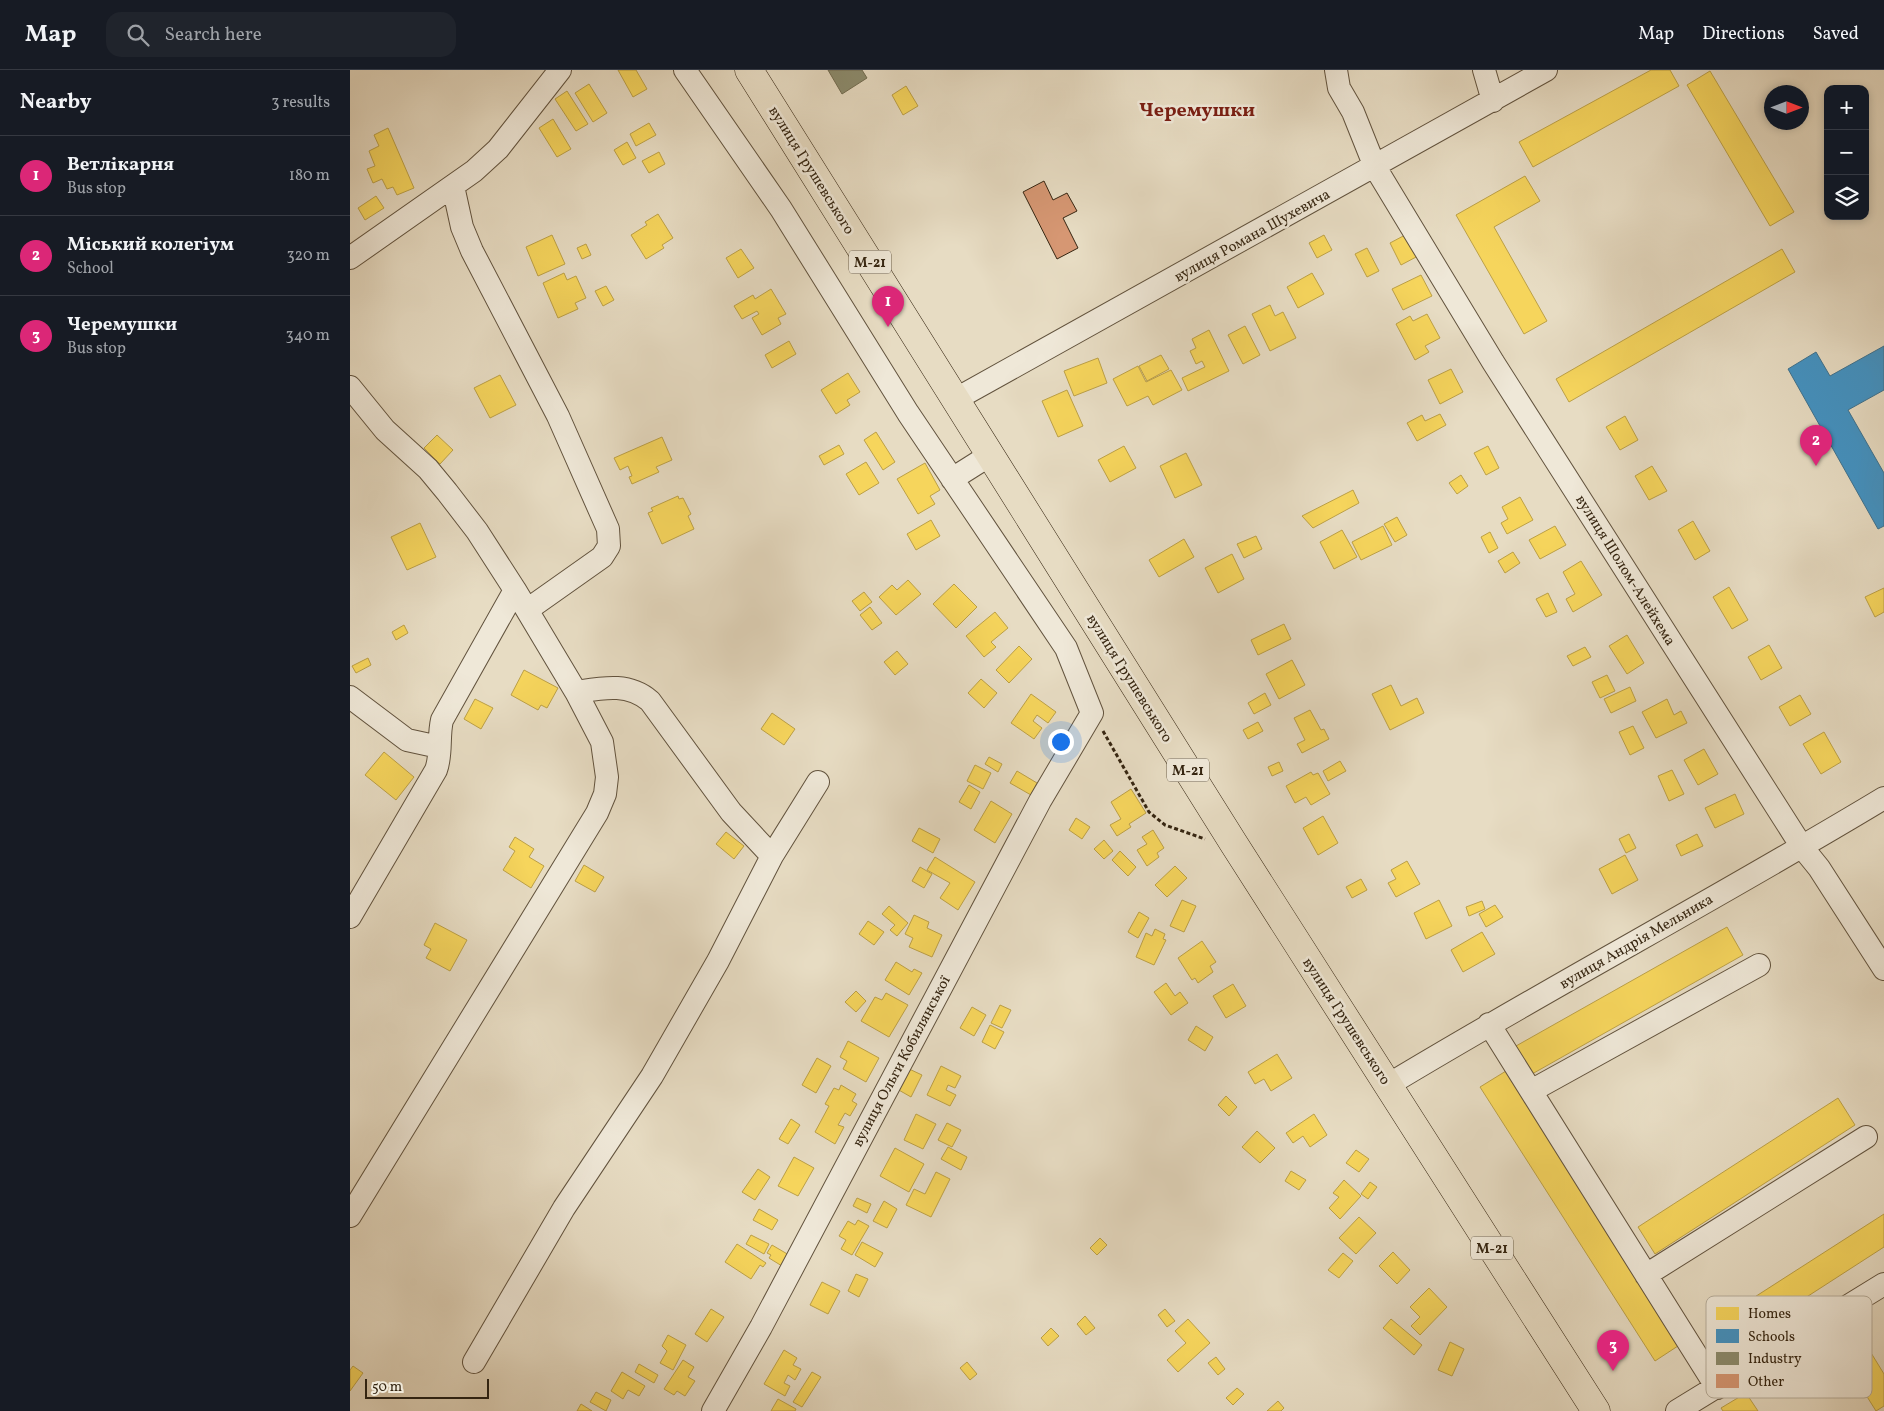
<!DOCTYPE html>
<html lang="en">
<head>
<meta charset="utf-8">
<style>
  :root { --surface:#171b24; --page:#20242c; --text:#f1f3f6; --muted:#9ea1a6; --line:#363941; --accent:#db2777 }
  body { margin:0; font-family:Vollkorn,serif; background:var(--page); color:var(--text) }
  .controls { position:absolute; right:15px; top:15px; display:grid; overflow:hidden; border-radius:10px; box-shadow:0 2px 8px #0003 }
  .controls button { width:45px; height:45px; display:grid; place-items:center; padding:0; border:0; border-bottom:1px solid var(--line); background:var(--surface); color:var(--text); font:25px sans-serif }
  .compass { position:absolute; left:1414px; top:15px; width:45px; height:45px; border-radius:50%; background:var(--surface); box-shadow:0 2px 8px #0003; rotate:90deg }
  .scale { position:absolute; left:15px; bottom:12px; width:124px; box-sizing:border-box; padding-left:5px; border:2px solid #352511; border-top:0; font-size:14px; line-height:18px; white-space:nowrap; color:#352511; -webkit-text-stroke:4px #efe8d8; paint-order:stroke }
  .you { position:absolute; left:710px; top:671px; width:18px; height:18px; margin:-12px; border:4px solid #fff; border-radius:50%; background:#1a73e8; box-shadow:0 0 0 8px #1a73e833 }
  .badge { display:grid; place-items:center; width:32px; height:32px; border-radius:50%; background:var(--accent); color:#fff; font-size:16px; font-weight:700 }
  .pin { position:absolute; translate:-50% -41px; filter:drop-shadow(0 1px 2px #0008) }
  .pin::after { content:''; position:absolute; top:26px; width:18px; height:15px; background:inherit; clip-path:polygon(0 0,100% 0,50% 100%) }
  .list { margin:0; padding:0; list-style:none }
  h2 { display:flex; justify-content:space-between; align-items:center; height:65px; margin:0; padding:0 20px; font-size:21px }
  h2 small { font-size:16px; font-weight:400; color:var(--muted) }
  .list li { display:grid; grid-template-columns:32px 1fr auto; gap:15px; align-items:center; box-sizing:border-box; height:80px; padding:0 20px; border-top:1px solid var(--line) }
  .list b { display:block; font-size:19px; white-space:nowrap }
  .list p { margin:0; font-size:16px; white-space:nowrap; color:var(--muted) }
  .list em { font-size:16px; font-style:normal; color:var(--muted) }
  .icon { flex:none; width:28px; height:28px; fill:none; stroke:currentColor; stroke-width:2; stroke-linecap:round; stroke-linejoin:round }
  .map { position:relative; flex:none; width:1534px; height:1341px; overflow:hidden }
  header { display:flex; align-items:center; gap:30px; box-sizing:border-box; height:70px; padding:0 25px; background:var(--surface); border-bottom:1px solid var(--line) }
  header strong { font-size:24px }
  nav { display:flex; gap:28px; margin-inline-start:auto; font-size:18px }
  .search { width:350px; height:45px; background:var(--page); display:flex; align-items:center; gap:12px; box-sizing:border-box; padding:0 18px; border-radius:15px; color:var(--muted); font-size:19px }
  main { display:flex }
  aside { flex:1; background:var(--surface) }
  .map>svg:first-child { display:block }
  .homes { fill:#f6d55c; stroke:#bca046 }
  .schools { fill:#4393c3; stroke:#3f728e }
  .industry { fill:#8c8c6e; stroke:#726d52 }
  .building { fill:#d69773; stroke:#352511 }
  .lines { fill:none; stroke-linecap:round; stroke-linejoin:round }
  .minor-casing { stroke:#62533e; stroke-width:24 }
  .highway-casing { stroke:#352511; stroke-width:29 }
  .path { stroke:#352511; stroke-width:3; stroke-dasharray:4 2.5; stroke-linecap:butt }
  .minor { stroke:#efe8d8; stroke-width:22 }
  .highway { stroke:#e7dcc3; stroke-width:28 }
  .labels { text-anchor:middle; stroke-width:5; stroke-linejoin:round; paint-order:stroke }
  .shield { fill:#efe8d8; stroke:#6d604d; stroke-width:1 }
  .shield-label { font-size:14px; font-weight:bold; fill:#352511 }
  .street-label { font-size:15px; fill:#352511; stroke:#efe8d8 }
  .district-label { font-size:20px; font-weight:bold; fill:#7a1f14; stroke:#efe8d8 }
  .key { fill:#efe8d8; stroke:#b7ae9c; stroke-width:1 }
  .key-label { font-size:14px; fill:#352511 }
</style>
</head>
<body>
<header>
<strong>Map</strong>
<div class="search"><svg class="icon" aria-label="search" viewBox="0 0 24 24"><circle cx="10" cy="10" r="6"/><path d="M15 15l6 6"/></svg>Search here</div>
<nav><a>Map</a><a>Directions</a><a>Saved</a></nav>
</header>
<main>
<aside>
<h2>Nearby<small>3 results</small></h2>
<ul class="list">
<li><span class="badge">1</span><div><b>Ветлікарня</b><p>Bus stop</p></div><em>180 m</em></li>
<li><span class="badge">2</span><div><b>Міський колегіум</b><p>School</p></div><em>320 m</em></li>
<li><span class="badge">3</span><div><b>Черемушки</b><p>Bus stop</p></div><em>340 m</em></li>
</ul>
</aside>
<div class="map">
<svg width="1534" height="1341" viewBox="0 0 1534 1341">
  <rect width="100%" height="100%" fill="#e7dcc3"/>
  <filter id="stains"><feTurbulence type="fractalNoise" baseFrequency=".004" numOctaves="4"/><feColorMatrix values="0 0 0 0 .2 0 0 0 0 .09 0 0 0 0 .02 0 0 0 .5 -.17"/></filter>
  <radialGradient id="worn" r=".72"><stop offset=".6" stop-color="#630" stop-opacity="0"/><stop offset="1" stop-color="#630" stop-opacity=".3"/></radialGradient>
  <path class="homes" d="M268,0H286L297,19L283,27Z
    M1301,0H1320L1329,16L1183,97L1169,72Z
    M1360,1L1444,142L1420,156L1337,15Z
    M239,14L257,43L243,52L225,23Z
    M556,16L568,36L553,45L542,25Z
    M217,21L238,54L226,61L205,29Z
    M203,49L221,79L207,87L189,58Z
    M299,53L306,65L286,76L280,64Z
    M38,58L64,118L47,125L43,117L37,119L32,109L23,113L17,99L25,96L19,81L29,76L24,65Z
    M277,72L286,88L273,95L264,80Z
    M309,82L315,94L299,103L292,91Z
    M1175,106L1190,131L1144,157L1197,251L1174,264L1106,145Z
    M26,126L34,138L15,150L8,138Z
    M308,144L323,168L312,175L314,178L296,189L281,165L297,155L295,152Z
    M1057,164L1068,186L1051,195L1040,173Z
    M202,165L215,194L188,206L176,177Z
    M974,165L982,180L967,188L959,173Z
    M236,174L241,185L232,189L227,178Z
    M1017,178L1029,201L1017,207L1005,184Z
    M391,179L404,198L388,208L376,188Z
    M1432,179L1445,202L1219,332L1206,309Z
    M214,203L217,210L226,206L236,228L225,233L228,239L208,248L193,213Z
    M962,203L974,224L948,238L937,217Z
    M1071,205L1082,226L1053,240L1042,219Z
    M256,216L264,230L253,236L245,221Z
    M421,219L436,244L428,248L431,254L412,265L402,248L409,244L407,241L392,249L384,236L403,225L405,229Z
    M920,235L925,246L933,242L946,268L920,281L902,244Z
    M1077,244L1090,268L1075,276L1079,282L1065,290L1046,254L1060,246L1063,251Z
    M895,256L910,285L893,294L878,265Z
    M859,260L879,301L838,321L832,308L855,297L852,291L846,294L840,281L846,278L842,269Z
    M439,271L446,284L422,298L415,285Z
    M811,285L819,299L797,311L789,296Z
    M748,288L757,313L724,326L714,301Z
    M788,296L796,312L821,300L832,320L803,335L798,326L777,336L763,309Z
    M1101,299L1113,322L1090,334L1078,310Z
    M498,303L510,322L497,330L500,335L486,344L471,320Z
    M150,305L166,335L140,348L124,318Z
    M717,320L733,356L708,367L692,331Z
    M1090,344L1096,355L1067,371L1057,353L1072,345L1075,351Z
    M1275,346L1288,370L1270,380L1256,357Z
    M526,362L545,392L533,400L514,370Z
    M87,365L103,380L90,394L74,378Z
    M312,367L322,390L306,397L309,402L282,414L279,407L282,406L278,396L270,400L264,388Z
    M489,375L494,384L474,395L469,386Z
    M774,376L786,398L760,412L748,390Z
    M1138,376L1149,398L1136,405L1124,383Z
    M836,383L852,415L825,428L810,396Z
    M516,392L529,413L509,425L496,404Z
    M575,393L590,420L580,426L585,434L568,444L547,409Z
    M1302,396L1317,421L1299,430L1285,406Z
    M1111,405L1118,416L1107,424L1099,413Z
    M1003,420L1009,433L963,458L952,446Z
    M328,426L329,429L333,428L341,444L338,446L344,459L312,474L298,443L303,441L301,438Z
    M1170,427L1183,450L1157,464L1151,453L1158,449L1152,437Z
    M1047,447L1057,465L1045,472L1034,454Z
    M581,450L590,466L566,480L557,464Z
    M1343,451L1360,481L1345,490L1328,460Z
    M70,453L86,487L57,500L41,467Z
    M1033,456L1042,475L1011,490L1002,472Z
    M1205,456L1216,475L1190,489L1179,470Z
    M992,460L1007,487L984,499L970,472Z
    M1140,462L1148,478L1139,483L1131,467Z
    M906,466L912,479L894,488L887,474Z
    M834,469L844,487L809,507L799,490Z
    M1163,482L1170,493L1155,503L1148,491Z
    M882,484L894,509L868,523L855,498Z
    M1231,491L1252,525L1223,542L1216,529L1225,524L1213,502Z
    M558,510L571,524L546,545L529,527L542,515L547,520Z
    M604,514L627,537L606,558L583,534Z
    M1379,517L1398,550L1382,559L1363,527Z
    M1534,518V542L1525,547L1515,527Z
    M514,522L522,532L510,541L502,531Z
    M1198,523L1207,542L1196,547L1186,529Z
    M520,537L532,553L522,560L510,545Z
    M645,542L658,558L641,572L646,577L634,587L616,566Z
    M934,554L941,569L908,585L901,570Z
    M54,555L58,563L46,570L42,562Z
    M1277,565L1294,593L1277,604L1259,576Z
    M1419,575L1432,598L1411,610L1398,587Z
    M669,576L682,589L659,613L646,600Z
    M1235,577L1241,587L1223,596L1217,586Z
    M547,581L558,594L545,605L534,592Z
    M18,588L21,595L6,603L2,596Z
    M942,590L955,615L929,629L916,604Z
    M174,600L208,618L197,638L191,635L188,640L161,625Z
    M1257,605L1265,621L1250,628L1242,612Z
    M631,609L647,623L634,638L618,623Z
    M1041,615L1051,636L1067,628L1074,643L1040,660L1022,624Z
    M1280,617L1286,631L1261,643L1254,629Z
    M915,623L921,635L904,644L898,633Z
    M681,624L706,642L698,653L687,645L683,651L692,658L684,669L661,653Z
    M1450,625L1461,644L1440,656L1429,637Z
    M125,629L143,638L131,659L114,649Z
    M1317,629L1324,645L1331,641L1337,653L1306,668L1292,642Z
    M960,640L971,660L974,659L979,669L952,683L947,674L955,670L944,648Z
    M422,643L445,659L434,675L411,659Z
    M908,652L913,661L898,669L893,660Z
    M1283,656L1294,678L1280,685L1269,662Z
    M1474,662L1491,692L1471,704L1453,674Z
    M1354,679L1368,704L1348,715L1334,690Z
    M34,682L64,707L46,730L15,705Z
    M639,687L652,694L648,702L635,694Z
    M990,691L996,701L978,711L973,701Z
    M929,692L933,701L922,706L918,697Z
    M625,695L641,703L633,719L617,711Z
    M1322,700L1334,724L1319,731L1308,706Z
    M667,701L687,713L681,725L660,713Z
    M961,702L963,705L968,703L980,724L961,735L956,727L945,733L936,716Z
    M619,715L630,722L621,739L609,732Z
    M781,719L796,743L779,754L781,757L767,766L760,755L771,749L761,732Z
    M1385,724L1394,744L1365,758L1355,738Z
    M641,731L662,744L645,773L624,760Z
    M973,746L988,773L968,785L953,758Z
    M726,748L740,757L732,769L719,760Z
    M569,758L590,769L583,783L562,771Z
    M803,760L814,778L807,783L809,787L797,796L787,780L797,774L792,767Z
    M376,762L394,776L384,789L366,774Z
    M1279,764L1286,778L1276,783L1269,769Z
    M1347,764L1353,776L1331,786L1326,775Z
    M165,767L184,779L179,787L194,796L181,818L153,800L165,781L159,777Z
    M754,770L763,781L754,789L744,779Z
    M770,781L786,797L778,806L762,790Z
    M1275,785L1288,810L1262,824L1249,799Z
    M585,787L625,812L608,840L590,828L600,813L577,800Z
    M1057,791L1070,814L1046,827L1038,813L1046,809L1041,800Z
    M234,795L254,807L245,822L225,811Z
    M825,796L837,808L817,827L805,815Z
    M570,797L582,804L574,818L562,811Z
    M1011,809L1017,820L1002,828L996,817Z
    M832,830L846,836L834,862L820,856Z
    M1089,830L1102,856L1076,869L1064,843Z
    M1132,831L1135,839L1119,846L1116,837Z
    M1145,835L1153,847L1136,857L1129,844Z
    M539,836L558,853L547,866L540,860L545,855L532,844Z
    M789,842L799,848L788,868L778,862Z
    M564,845L579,852L577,858L592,865L582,887L559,877L563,868L555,864Z
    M518,851L534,862L524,875L509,864Z
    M85,853L117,870L100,901L76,888L81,879L74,875Z
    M1377,857L1393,885L1182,1004L1166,976Z
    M805,859L815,864L813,869L816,870L804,895L786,887L796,863L802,866Z
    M1132,862L1145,884L1113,902L1101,880Z
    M852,871L866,892L860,896L863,902L848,913L845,908L842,910L828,888Z
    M546,892L562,902L564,899L572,903L559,925L535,910Z
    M816,913L825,926L830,922L838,933L821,945L804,922Z
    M883,914L896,936L876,948L863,926Z
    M506,921L516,931L506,942L495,932Z
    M536,923L558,935L539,967L511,951L525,927L532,930Z
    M650,935L661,940L652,958L641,953Z
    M622,937L636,945L624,966L610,958Z
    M640,955L654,962L645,979L632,972Z
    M846,956L863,967L855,981L838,970Z
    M498,971L529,988L516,1012L493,999L497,991L490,987Z
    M927,984L942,1008L921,1021L914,1009L905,1014L898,1002Z
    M467,988L481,996L466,1023L452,1015Z
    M591,996L611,1006L605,1018L598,1015L596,1020L606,1025L600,1036L577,1025Z
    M557,998L572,1005L561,1027L547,1019Z
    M1156,1001L1331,1274L1305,1291L1130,1017Z
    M491,1015L506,1024L502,1031L507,1034L500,1046L495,1043L488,1055L494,1057L485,1074L465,1062L479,1036L475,1034L484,1018L489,1020Z
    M876,1026L887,1037L879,1046L868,1035Z
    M1488,1028L1505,1055L1305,1184L1288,1157Z
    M566,1044L586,1054L573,1079L554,1070Z
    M964,1044L977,1065L960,1077L953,1066L943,1073L936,1063Z
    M441,1049L450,1055L438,1074L429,1069Z
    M597,1053L611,1060L602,1077L588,1070Z
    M907,1061L925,1078L910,1093L892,1077Z
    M598,1077L617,1087L611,1100L591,1089Z
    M545,1078L574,1094L559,1122L530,1106Z
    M1006,1080L1019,1089L1009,1102L996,1093Z
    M444,1087L464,1098L448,1126L428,1116Z
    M408,1099L420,1107L405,1130L392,1122Z
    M941,1101L956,1110L949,1120L935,1111Z
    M586,1102L600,1109L581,1147L556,1135L564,1119L575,1124Z
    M994,1110L1011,1126L990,1149L979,1138L989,1127L983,1123Z
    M1020,1112L1027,1117L1018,1129L1011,1124Z
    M507,1128L521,1134L517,1143L503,1136Z
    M534,1131L547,1139L537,1158L523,1151Z
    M409,1139L428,1150L422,1160L403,1150Z
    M1534,1144V1177L1373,1281L1358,1257Z
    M1009,1147L1026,1163L1006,1184L989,1168Z
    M508,1150L519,1156L502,1185L491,1179L496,1170L489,1166L498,1151L505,1155Z
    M401,1165L419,1174L414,1184L396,1174Z
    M750,1168L757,1175L747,1185L740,1178Z
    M512,1172L533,1183L525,1197L505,1185Z
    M387,1174L416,1193L413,1197L410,1195L401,1209L375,1192Z
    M422,1175L439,1185L432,1196L419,1188L421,1185L417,1183Z
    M1043,1182L1060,1200L1047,1214L1029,1196Z
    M993,1183L1003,1191L989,1208L978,1200Z
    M506,1204L518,1209L509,1227L498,1221Z
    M472,1212L490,1221L478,1244L460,1235Z
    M1079,1218L1097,1237L1070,1265L1061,1256L1070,1247L1060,1237Z
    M361,1239L374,1247L357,1272L345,1264Z
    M815,1239L825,1251L817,1257L808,1245Z
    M735,1246L745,1258L736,1265L727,1254Z
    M838,1249L860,1273L828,1302L817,1290L836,1273L825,1261Z
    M1041,1249L1072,1275L1064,1285L1033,1258Z
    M1504,1255L1534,1304V1336L1526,1341L1481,1269Z
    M701,1258L709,1266L698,1276L691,1268Z
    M318,1265L336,1275L323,1300L310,1293L317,1281L312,1276Z
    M1100,1272L1114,1279L1102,1306L1088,1300Z
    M434,1280L447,1288L443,1295L451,1299L445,1310L438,1305L434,1313L440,1316L435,1326L414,1314Z
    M866,1287L875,1299L868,1305L858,1293Z
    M333,1290L344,1297L338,1307L345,1311L335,1326L327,1321L324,1325L314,1319Z
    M617,1292L627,1304L620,1310L610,1298Z
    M289,1294L308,1305L304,1313L285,1302Z
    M3,1296L13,1303L0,1321V1300Z
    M272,1302L295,1316L289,1326L278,1320L273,1329L261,1321Z
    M462,1302L471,1307L452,1337L443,1332Z
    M887,1318L894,1324L883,1335L876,1328Z
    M246,1322L261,1330L256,1341L240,1332Z
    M1396,1323L1408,1341H1373L1371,1338Z
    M428,1329L446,1339L445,1341H421Z
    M928,1331L934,1338L931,1341H917Z
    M231,1334L242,1341H227Z"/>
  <path class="schools" d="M1534,276V320L1498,340L1534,403V456L1528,459L1438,299L1466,282L1480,306Z"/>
  <path class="industry" d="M478,0H512L517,8L492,24Z"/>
  <path class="building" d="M694,111L703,130L717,123L727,141L713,148L728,178L707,189L673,122Z"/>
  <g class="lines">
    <defs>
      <path id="minor" d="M335,0L431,139L558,343L716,578L742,643L690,731L411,1257L363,1341
        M986,0L989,18L1003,42L1025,97L1143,292L1452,777L1469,798L1534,899
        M1134,0L1143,31
        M103,116L112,157L122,181L208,346L258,459L259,476L252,487L177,540
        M0,188L124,101L148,79L210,0
        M0,317L35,360L78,399L97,422L127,461L165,520L92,650C88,667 92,684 86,700L0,847
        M606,329L1196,0
        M602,409L640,385
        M226,622C252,618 278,612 300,631L381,742L422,786L468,712
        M0,627L57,670L89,677
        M1139,954L1367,1318
        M1038,1015C1202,916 1370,827 1534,728
        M1181,1021L1409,895
        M0,1146L247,743L255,724L257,707L252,672L226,622L165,520
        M1296,1205L1516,1067
        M124,1292L214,1138L302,1006L368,891L422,786
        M1327,1341L1534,1214"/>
      <path id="highway" d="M399,0L884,774L1246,1341"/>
    </defs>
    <use href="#minor" class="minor-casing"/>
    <use href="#highway" class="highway-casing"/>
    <path class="path" d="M753,661L799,742L815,755L855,769"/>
    <use href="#minor" class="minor"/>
    <use href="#highway" class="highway"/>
  </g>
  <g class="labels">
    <g class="shield">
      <rect x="499" y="180.5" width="42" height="23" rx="4"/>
      <rect x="817" y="688.5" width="42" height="23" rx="4"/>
      <rect x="1121" y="1166.5" width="42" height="23" rx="4"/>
    </g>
    <g class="shield-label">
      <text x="520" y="197">М-21</text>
      <text x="838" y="705">М-21</text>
      <text x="1142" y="1183">М-21</text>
    </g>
    <g class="street-label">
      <text transform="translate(462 100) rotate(58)" y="5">вулиця Грушевського</text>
      <text transform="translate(902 165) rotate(-29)" y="5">вулиця Романа Шухевича</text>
      <text transform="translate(1276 500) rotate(58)" y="5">вулиця Шолом-Алейхема</text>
      <text transform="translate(780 608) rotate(58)" y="5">вулиця Грушевського</text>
      <text transform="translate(1286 871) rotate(-30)" y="5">вулиця Андрія Мельника</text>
      <text transform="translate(997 951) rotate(57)" y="5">вулиця Грушевського</text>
      <text transform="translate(551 991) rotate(-62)" y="5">вулиця Ольги Кобилянської</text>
    </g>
    <g class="district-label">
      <text x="847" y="46">Черемушки</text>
    </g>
  </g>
  <rect x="1356" y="1226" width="166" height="102" rx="8" class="key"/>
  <rect x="1366" y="1237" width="23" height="13" fill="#f6d55c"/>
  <rect x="1366" y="1259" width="23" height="14" fill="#4393c3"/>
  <rect x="1366" y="1282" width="23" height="13" fill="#8c8c6e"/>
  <rect x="1366" y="1304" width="23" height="14" fill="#d69773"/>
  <g class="key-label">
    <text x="1398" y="1248">Homes</text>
    <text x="1398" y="1271">Schools</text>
    <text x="1398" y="1293">Industry</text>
    <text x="1398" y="1316">Other</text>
  </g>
  <rect width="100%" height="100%" filter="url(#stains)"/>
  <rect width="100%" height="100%" fill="url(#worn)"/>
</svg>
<div class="controls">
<button>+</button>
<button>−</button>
<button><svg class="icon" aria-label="layers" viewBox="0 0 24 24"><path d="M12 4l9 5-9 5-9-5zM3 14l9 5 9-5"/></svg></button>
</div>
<svg class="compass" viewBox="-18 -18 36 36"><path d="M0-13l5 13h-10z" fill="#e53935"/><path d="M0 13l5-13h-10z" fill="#9ea1a6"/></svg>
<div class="scale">50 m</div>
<div class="you"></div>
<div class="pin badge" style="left:538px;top:257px">1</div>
<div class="pin badge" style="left:1466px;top:396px">2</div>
<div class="pin badge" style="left:1263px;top:1301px">3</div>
</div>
</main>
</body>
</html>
